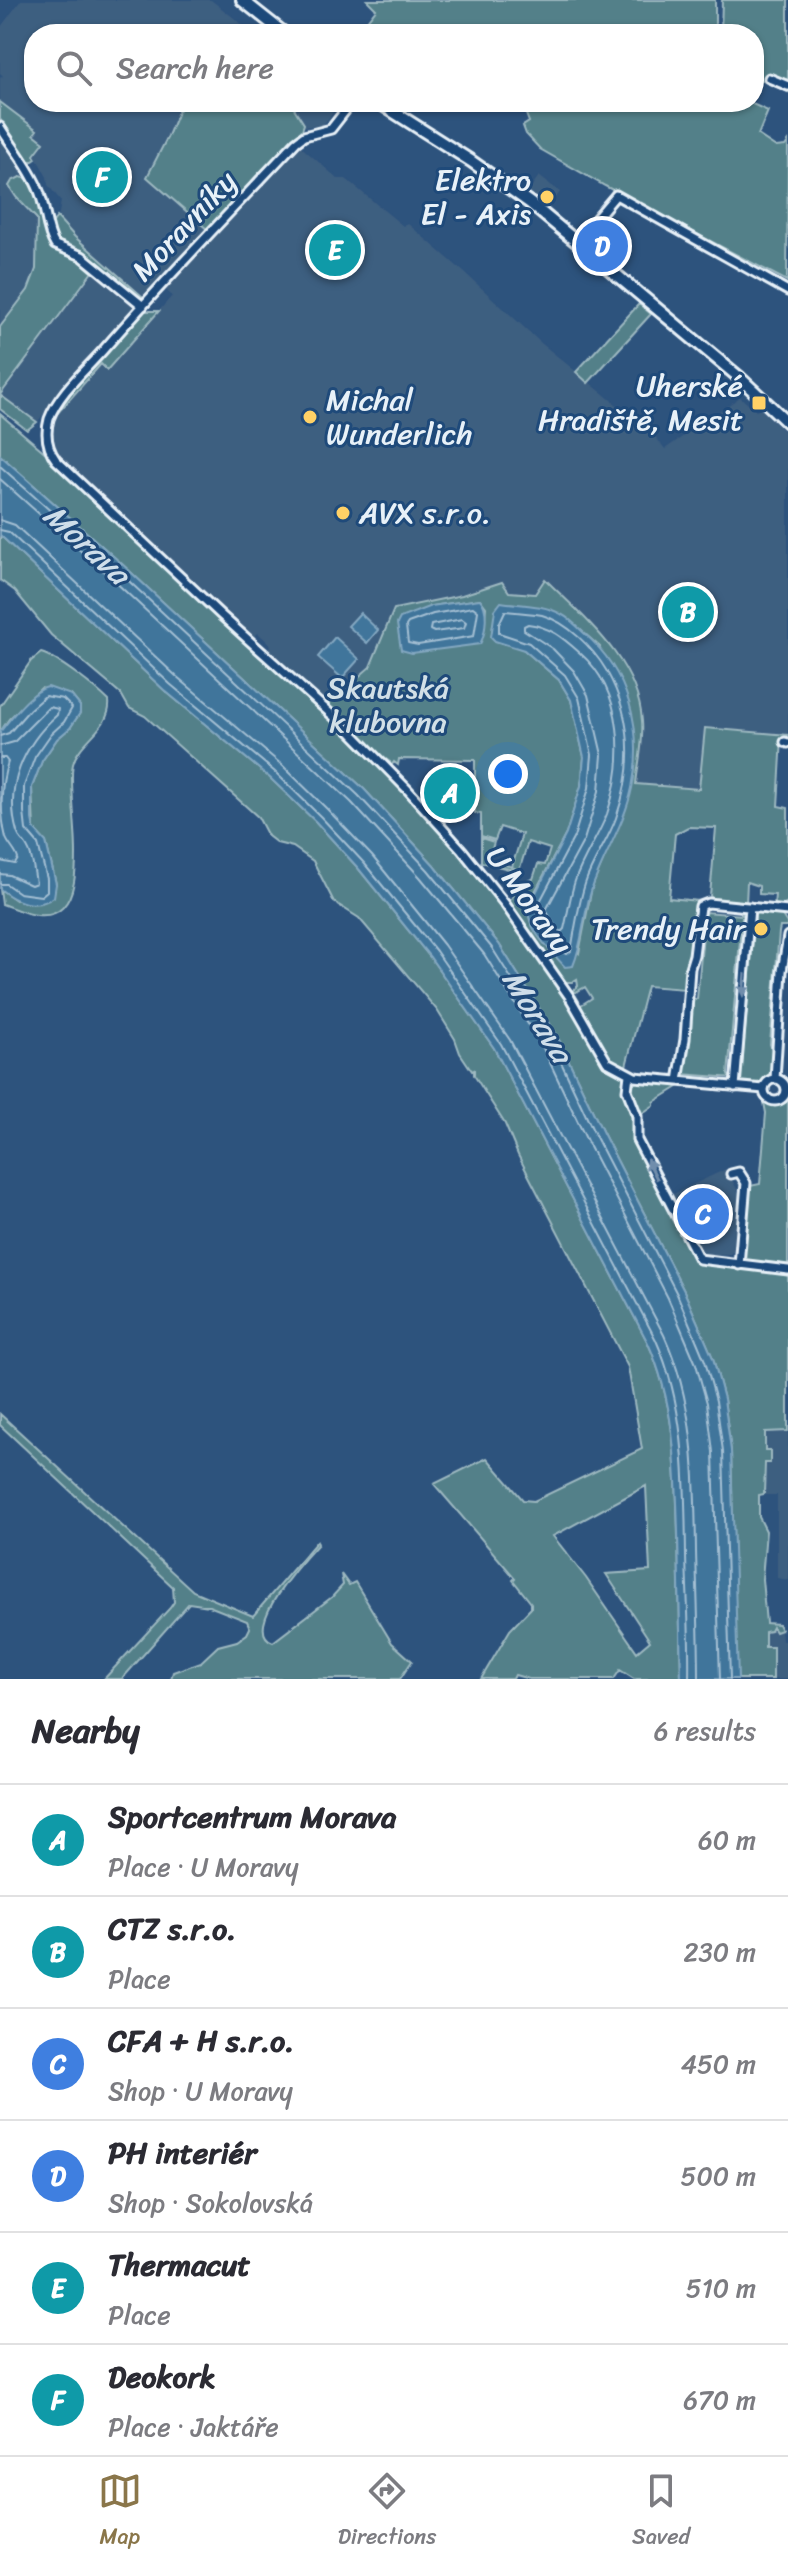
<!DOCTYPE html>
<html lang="en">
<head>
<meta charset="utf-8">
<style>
  :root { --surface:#fff; --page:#f7f7f7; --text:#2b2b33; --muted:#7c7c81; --line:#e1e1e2; --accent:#8a764a }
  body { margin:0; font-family:Sriracha,sans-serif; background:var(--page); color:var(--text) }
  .you { position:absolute; left:508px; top:774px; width:28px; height:28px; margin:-20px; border:6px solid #fff; border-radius:50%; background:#1a73e8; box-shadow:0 0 0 12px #1a73e833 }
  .badge { display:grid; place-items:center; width:52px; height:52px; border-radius:50%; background:var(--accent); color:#fff; font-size:26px; font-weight:700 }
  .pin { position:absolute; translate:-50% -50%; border:4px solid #fff; box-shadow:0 2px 8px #0006 }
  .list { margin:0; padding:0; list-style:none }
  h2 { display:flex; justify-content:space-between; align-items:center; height:104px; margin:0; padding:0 32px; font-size:34px }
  h2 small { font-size:26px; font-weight:400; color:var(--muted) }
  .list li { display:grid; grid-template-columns:52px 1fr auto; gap:24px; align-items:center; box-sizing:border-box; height:112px; padding:0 32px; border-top:2px solid var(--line) }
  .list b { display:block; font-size:30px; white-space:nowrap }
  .list p { margin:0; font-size:26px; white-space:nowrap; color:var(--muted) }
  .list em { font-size:26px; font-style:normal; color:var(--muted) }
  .icon { flex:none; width:44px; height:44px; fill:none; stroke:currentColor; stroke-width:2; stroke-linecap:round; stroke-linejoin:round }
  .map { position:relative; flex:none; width:788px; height:1679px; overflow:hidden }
  .search { position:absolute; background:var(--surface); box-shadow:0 2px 6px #0004; left:24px; right:24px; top:24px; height:88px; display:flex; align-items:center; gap:20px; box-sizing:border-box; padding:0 28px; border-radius:32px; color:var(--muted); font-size:30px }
  .sheet { height:776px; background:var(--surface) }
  nav { display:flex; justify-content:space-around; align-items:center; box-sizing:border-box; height:112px; border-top:2px solid var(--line); background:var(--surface); font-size:22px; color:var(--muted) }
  nav a { display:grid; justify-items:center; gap:4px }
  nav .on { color:var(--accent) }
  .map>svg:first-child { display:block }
  .built { fill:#3e5e80 }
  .green { fill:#528089; stroke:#9db8c0; stroke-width:2; fill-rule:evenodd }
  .water { fill:#3f759b; stroke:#83a7c0; stroke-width:2 }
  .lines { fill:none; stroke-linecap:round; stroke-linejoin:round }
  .shore { stroke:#a4bfd3; stroke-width:2 }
  .minor-casing { stroke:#e8f1f8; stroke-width:13 }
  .secondary-casing { stroke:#e8f1f8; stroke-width:16 }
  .minor { stroke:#1f4a7a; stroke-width:7 }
  .secondary { stroke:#1f4a7a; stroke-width:10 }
  .oneway { fill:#6f8dac }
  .poi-dot { fill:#ffd166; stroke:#1f4a7a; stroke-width:3 }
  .labels { text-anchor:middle; stroke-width:6; stroke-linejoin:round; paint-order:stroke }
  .poi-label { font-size:30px; fill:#e8f1f8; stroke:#1f4a7a; text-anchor:end }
  .street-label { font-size:30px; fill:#e8f1f8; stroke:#1f4a7a }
  .park-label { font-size:30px; fill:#d2e0e7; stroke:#1f4a7a }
  .water-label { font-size:32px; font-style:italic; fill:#cfdeea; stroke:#1f4a7a }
</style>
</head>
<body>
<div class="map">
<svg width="788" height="1679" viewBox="0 0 788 1679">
  <rect width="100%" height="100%" fill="#2d537d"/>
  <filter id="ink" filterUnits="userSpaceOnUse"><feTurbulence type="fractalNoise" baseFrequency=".0125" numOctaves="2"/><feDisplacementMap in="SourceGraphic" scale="16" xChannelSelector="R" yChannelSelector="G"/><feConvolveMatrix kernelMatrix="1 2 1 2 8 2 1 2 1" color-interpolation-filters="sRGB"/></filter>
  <g filter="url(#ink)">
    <path class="built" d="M21,0H211L248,29L244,34H34V102H182L169,135L147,177L208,230L146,296L143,297L75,237L58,219L61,201L48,185L47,177L40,164L0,103V78L3,76L0,73V28Z
      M290,102H337L332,114L323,125L303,127Z
      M0,133L30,182L44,220L45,235L49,243L61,252L73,255L111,288L120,292L136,307L37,422L0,397Z
      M299,145L338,179H346L403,226L407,223L465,273L541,343L654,435L665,449L740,397L756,411L761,409L788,435V735L705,728L699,789L635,784L642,743L630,677L595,628L545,579L535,594L509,592L500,583L462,595L394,609L370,667L326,704L266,650L271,645L258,633L253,638L57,456L50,438L56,416L101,364L108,369L172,296L165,289Z
      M539,176L560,192L549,207L528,191Z
      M726,1169L739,1193L734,1251L730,1254L699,1255L669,1196Z
      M765,1431H788V1580L777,1578V1495H764Z
      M773,1627L774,1633L781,1631L782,1641H788V1679H766L764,1632L770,1631V1628Z"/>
    <path class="green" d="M367,0H715V34H357L376,9Z
      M722,0H788V92L754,77V34H721Z
      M0,102L37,130L34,134L44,142L34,155L36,159L33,161H28L0,119Z
      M182,102H290L304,124L302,130L208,230L147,177L168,136Z
      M511,102H748L768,111L758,135L776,147L785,146L788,142L787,281L605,186L540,149L526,134L523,126L529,122L524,109H515Z
      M20,177L29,179L42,209L45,235L49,243L61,252L73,255L92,272L0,395L37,422L27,430L0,409V327L28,290L36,269L37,219L16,197L9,186L12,181Z
      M57,217L75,237L143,297L134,295L81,251L59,243L54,234L53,222Z
      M639,304L651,314L588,383L576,372Z
      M142,311H159L107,370L101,364L55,416L71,391Z
      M0,414L48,455L359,742L436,823L494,892L559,986L601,1059L623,1077L624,1090L634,1117V1136L699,1263L788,1273V1431L765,1432V1450H770V1463H765L764,1494L759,1495V1517L766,1531L762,1579L766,1623L778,1624L781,1630L775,1632L772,1627L770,1631L765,1632V1647H773V1679H737L731,1451L724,1399L713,1358L684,1291L603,1133L559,1040L499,944L434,865L364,789L122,564L0,455Z
      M0,535L164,690L270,778L316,822L358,868L430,957L494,1048L648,1343C676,1405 676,1471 678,1537C679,1584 680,1632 681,1679H634L620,1670L614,1679H529L515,1675L513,1679H481L510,1630L531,1608V1603L513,1580L515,1578L434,1484L487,1458L523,1500L534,1501L642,1449L628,1367L518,1155L505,1124L474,1075V1070L472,1071L460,1053L455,1039L437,1010L359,918L334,902L313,861L293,847L277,843L268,836L258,817L145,716L129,708L121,694L51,635L15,591L0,580ZM646,1486L650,1571L606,1574L650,1641L637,1652L586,1578L553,1536Z
      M545,579C585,619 638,661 642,721C644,742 638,763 636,784L699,789L705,728L788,735V738H782L778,806L788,808V902L783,906H774L775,895L759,894V886L747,882L746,904L715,901L710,896L716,828L688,827L675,834L669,898L698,901L692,955L689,958L685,989L647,986L626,1066L620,1063L617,1065L604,1055L580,1010L581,1005L592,998L585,987L574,993L579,1001H575L571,992L578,986L577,979L572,982H564L509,902L520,886L525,888L529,880L533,879L538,864L545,865L550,849L528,842L519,871L514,868L513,870L481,862V838L494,842L489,860L512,867L522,834L500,827L495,840L481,836V814L475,813V760L399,759L398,765L394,762L390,767V762L367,746L325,706L370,667L394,609L462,595L502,582L509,592L535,594ZM480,599L486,607L484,631L431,606ZM568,619L600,647L606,854L592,887L579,953L531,899L566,834L581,786L584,757L571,700L559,680L524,650Z
      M41,653C58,658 96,688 109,701C112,728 79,740 73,764C65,797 101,923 37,915C25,914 13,908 2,904L0,889L16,900L56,884L46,842L34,829L32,787L42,761L57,739L70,728L80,713V706L71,695L41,688L9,719L0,732V706L31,661Z
      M734,910L745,911L747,918H742L728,1075L734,1078L680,1074V1071L684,1070L686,1049L688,1048L693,1003L689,1002V999H697L705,912L742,915V912Z
      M756,911L781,914L787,923V927H780L779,932L770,1044C775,1055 776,1067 766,1079C758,1084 745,1087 738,1080L741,1076L755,917L752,915Z
      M638,1081L681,1085L654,1102V1105L641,1114L630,1093L631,1083Z
      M763,1097L775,1103L788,1097V1267L743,1263L750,1186L760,1184L766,1113Z
      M0,1414L193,1591L253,1616L317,1541L318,1544C304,1559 240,1630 273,1642L332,1597L343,1585L341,1574L349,1585L355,1582L392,1643L412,1661L400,1679H171L173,1672L201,1662L218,1646L237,1641L247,1634L250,1628L247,1621L209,1606L189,1603L122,1679H104L170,1608L174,1602L173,1587L0,1425Z"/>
    <path class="water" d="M0,455L122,564L364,789L434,865L499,944L559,1040L603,1133L684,1291L713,1358L724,1399L731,1451L738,1679H681C680,1630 679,1580 678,1531C676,1467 675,1403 648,1343L494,1048L430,957L358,868L316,822L270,778L164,690L0,535Z
      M480,599C489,609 486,633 480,644L412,653L401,650L397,624L400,618L431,606Z
      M501,602C520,605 543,604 561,614C569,618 577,626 584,633C629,672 644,730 632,788C625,822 606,851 594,883C583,910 584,940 573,966L565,967C551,951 527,930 528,908L566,834L581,786L584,757L571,700L559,680L524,650L495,641L491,637L495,610Z
      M360,613L378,630L367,643L348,626Z
      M335,637L359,659L342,678L318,657Z
      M48,687L71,695L80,706V713L70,728L57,739L42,761L32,787V819L34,829L46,842L56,884L54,897C36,910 16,902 0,889V732C10,719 32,690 48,687Z"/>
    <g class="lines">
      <path class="shore" d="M0,466L117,570L358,795L428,870L492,948L552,1043L596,1137L677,1294L705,1361L716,1401L723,1451L730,1679
        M0,479L110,577L351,802L420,877L484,954L543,1048L587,1141L668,1298L696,1364L707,1403L713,1452L720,1679
        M0,520L15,525L176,676L282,765L328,810L372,856L444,945L510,1040L664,1335C695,1403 695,1477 696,1551C697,1593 699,1636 699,1679
        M0,530L9,532L170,684L275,772L321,817L364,863L436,951L501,1044L656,1340C686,1408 685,1483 686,1556C687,1597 690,1638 689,1679
        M473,607L478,611L474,636L418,645L408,643L406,626L408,623L433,614Z
        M505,611C517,612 530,613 542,615C567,622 593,648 606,670C633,717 634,767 616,818C608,841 592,861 585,884C578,906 575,929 571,951L567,954L564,953C553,940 539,927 536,909L574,837L589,788L592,755L579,698L565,675L529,643L499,633V624Z
        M462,619L466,622L464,628L434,632L430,630L431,625Z
        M528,624C551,627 563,638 580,653C625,692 625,762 607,814C598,837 583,858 575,881C570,896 568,913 564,929L561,932L556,928L546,910L584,840L599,791L602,755L588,695L574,671L553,649L524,630V626Z
        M0,736L9,733L30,709L45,696L63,699L72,708L64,722L51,734L35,757L24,786V812L26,830L38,844L47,879V891L41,896L19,893L6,884H0
        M0,746L14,742L49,707L58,709L57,715C24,744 4,787 17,832C19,839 24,841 27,847C33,856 34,872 36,883L31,885L9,875L0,874
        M0,758H5L8,762C0,785 0,814 6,838C9,846 16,851 18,859L15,864L0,861"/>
      <defs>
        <path id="minor" d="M769,78L788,86
          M352,102L331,129L304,136L296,142C232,210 167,277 105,348C87,369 59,392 49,419C45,434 47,448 56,460L222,616L352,733L408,790L462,850L505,904L569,996L607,1062L635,1077L764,1089
          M0,127C13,148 30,168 39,191C46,208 46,231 55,245L82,256L143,306
          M577,241L616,195L788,291
          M785,742L788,743
          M629,1075L627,1090L637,1116V1140L699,1259L788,1270
          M775,1079L782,971L788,936
          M764 1090a11 11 0 1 1 22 0a11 11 0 1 1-22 0Z
          M678,1081L685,1039L690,968L694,955L700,906L708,903L788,911
          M735,1087L750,907
          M731,1174L739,1172L746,1183L739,1265"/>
        <path id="secondary" d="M242,0L285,34
          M378,102L471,161L530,203L740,378L788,423"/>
      </defs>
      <use href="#minor" class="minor-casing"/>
      <use href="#secondary" class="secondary-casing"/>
      <use href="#minor" class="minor"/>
      <use href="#secondary" class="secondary"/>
    </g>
    <defs><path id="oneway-solid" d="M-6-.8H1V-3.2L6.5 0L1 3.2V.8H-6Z" transform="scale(2)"/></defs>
    <g class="oneway">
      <use href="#oneway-solid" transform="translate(744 985) rotate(95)"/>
      <use href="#oneway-solid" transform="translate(652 1169) rotate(-117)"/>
    </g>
  </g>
  <g class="poi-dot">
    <circle cx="547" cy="197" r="8"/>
    <rect x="751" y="395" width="16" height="16" rx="4"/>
    <circle cx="310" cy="417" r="8"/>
    <circle cx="343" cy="513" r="8"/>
    <circle cx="761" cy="929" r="8"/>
  </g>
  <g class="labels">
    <g class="poi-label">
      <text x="531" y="190">Elektro<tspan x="531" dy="34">El - Axis</tspan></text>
      <text x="743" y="396">Uherské<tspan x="743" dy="34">Hradiště, Mesit</tspan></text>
      <text x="326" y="410" text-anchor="start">Michal<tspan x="326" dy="34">Wunderlich</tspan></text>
      <text x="359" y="523" text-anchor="start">AVX s.r.o.</text>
      <text x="745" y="939">Trendy Hair</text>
    </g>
    <g class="street-label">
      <text transform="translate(184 226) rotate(-47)" y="10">Moravníky</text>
      <text transform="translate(529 900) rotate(54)" y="10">U Moravy</text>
    </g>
    <g class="park-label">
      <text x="388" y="698">Skautská<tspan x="388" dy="34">klubovna</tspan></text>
    </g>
    <g class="water-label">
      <text transform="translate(87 544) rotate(42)" y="11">Morava</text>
      <text transform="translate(538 1016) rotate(58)" y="11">Morava</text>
    </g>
  </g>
</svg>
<div class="you"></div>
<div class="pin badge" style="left:450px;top:793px;background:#0f9aa8">A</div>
<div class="pin badge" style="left:688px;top:612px;background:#0f9aa8">B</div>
<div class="pin badge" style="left:703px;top:1214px;background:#3f7fe0">C</div>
<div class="pin badge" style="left:602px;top:246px;background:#3f7fe0">D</div>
<div class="pin badge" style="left:335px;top:250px;background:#0f9aa8">E</div>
<div class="pin badge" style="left:102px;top:177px;background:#0f9aa8">F</div>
<div class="search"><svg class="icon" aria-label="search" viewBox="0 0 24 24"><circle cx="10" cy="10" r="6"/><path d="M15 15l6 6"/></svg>Search here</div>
</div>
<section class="sheet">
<h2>Nearby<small>6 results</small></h2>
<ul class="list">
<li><span class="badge" style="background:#0f9aa8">A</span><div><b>Sportcentrum Morava</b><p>Place · U Moravy</p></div><em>60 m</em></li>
<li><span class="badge" style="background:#0f9aa8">B</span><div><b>CTZ s.r.o.</b><p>Place</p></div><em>230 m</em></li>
<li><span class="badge" style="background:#3f7fe0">C</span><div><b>CFA + H s.r.o.</b><p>Shop · U Moravy</p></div><em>450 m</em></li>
<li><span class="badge" style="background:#3f7fe0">D</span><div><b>PH interiér</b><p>Shop · Sokolovská</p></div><em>500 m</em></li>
<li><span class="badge" style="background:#0f9aa8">E</span><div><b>Thermacut</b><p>Place</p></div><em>510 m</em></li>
<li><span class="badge" style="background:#0f9aa8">F</span><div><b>Deokork</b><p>Place · Jaktáře</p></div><em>670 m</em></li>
</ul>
</section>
<nav>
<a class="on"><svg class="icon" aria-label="map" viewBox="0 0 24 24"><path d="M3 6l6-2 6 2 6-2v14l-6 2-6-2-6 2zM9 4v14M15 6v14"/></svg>Map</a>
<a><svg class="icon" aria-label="directions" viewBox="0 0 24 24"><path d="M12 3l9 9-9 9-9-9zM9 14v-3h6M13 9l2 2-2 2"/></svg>Directions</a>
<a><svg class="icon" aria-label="saved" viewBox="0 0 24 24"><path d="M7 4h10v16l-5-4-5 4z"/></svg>Saved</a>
</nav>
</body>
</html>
